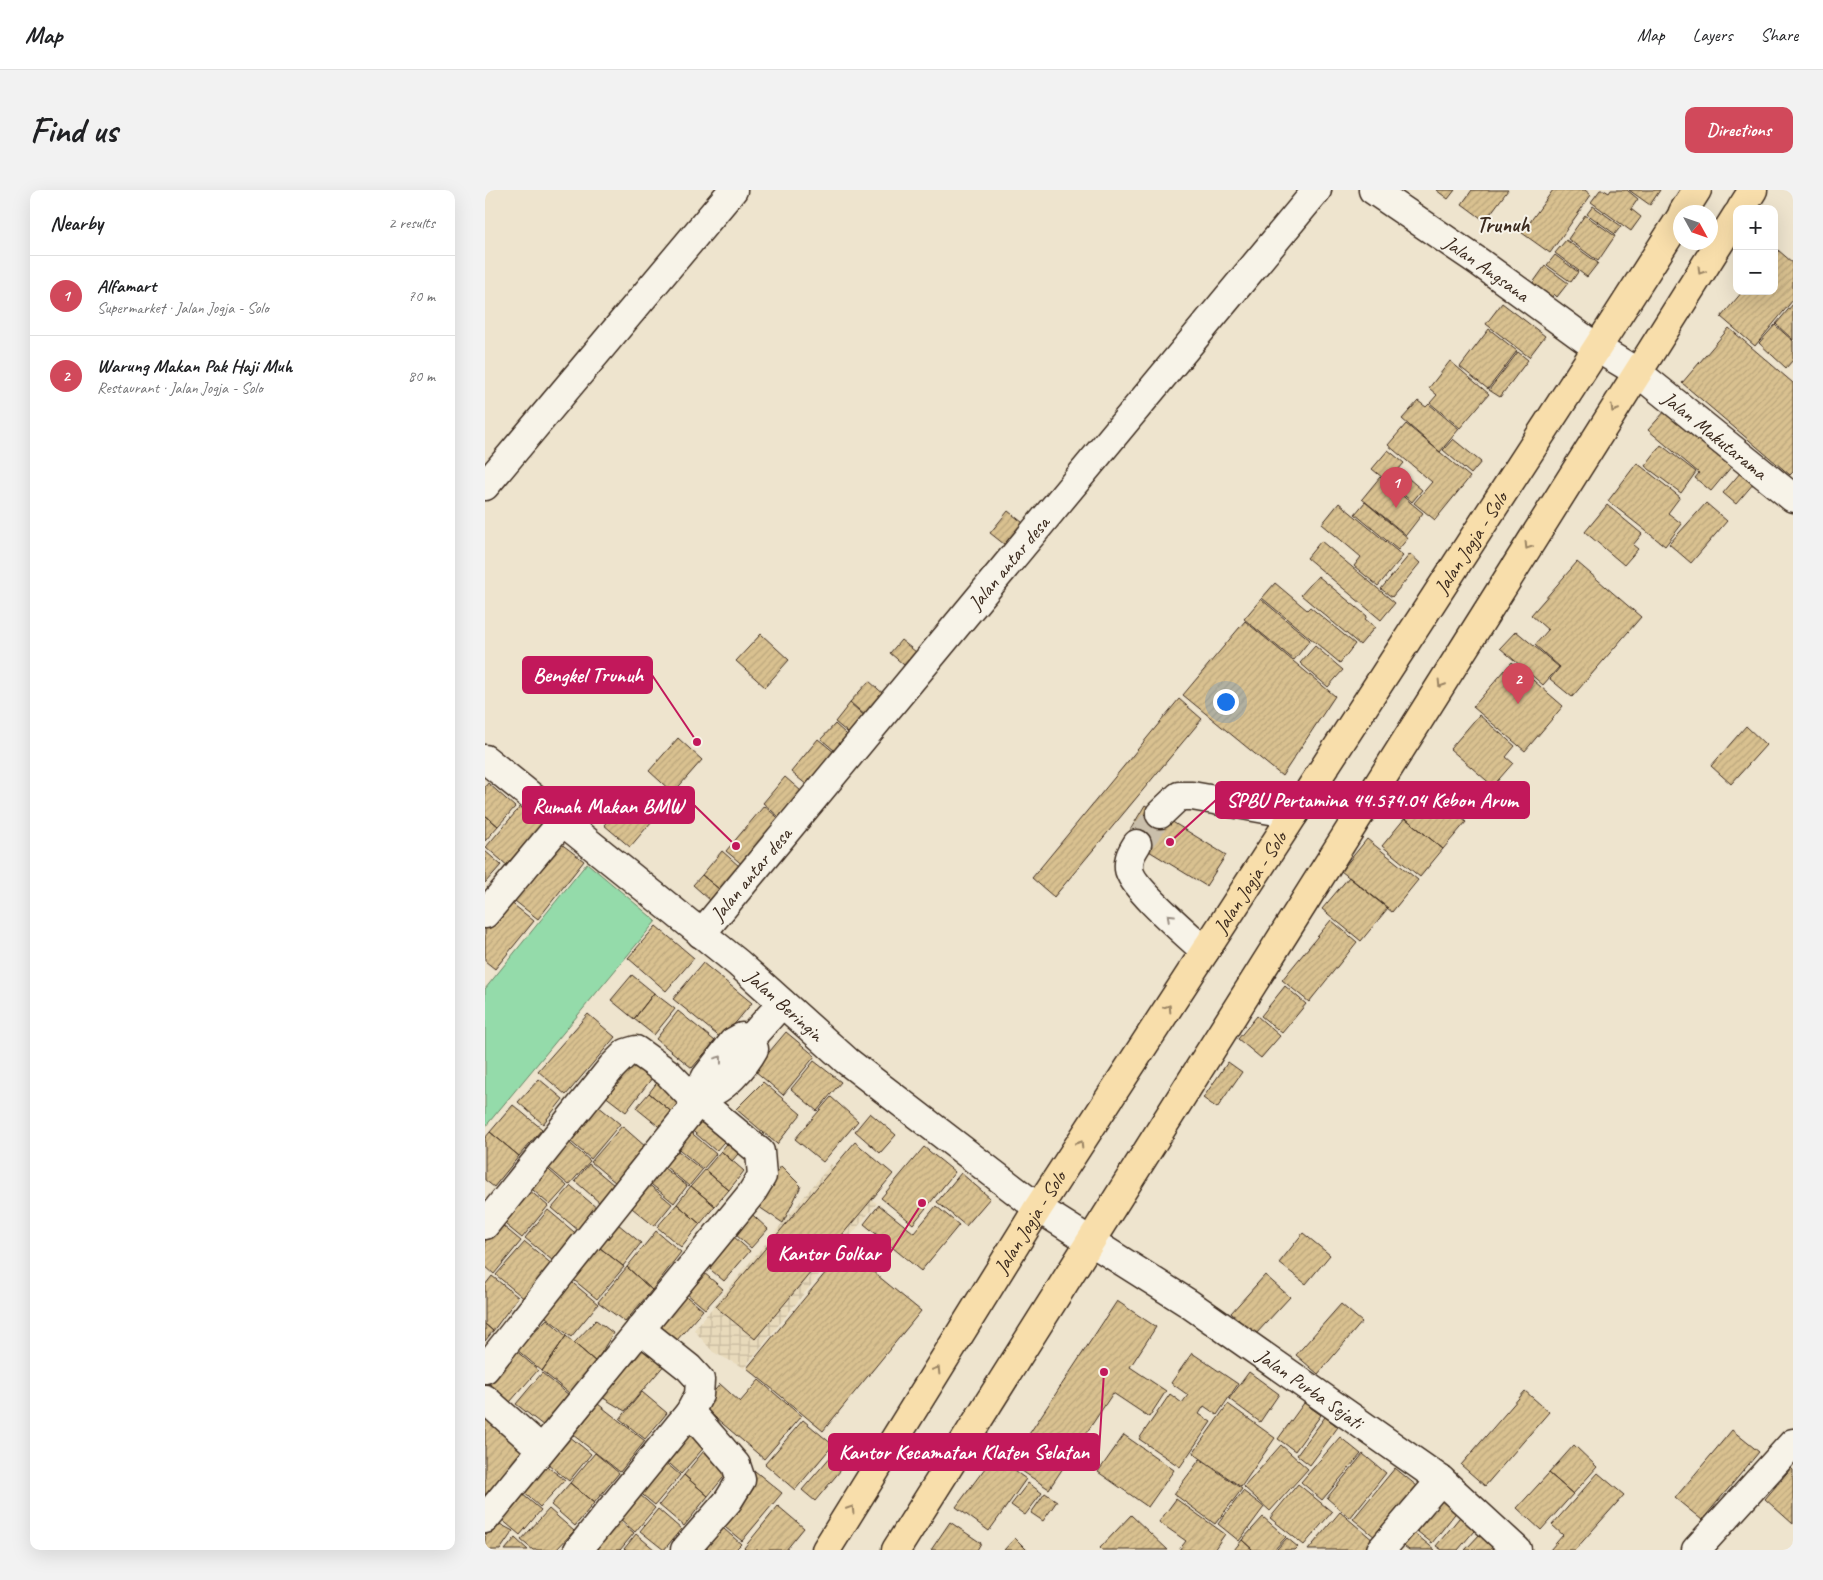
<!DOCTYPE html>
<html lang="en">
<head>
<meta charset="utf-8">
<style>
  :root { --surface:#fff; --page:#f2f2f2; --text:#202124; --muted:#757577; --line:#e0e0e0; --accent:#d1495b }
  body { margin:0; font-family:Caveat,sans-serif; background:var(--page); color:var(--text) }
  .controls { position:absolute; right:15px; top:15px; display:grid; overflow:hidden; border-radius:10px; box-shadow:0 5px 20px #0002 }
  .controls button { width:45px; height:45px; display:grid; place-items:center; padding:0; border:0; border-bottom:1px solid var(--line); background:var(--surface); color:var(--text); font:25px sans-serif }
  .compass { position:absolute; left:1188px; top:15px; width:45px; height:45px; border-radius:50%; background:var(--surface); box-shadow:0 5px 20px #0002; rotate:130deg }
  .you { position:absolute; left:740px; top:511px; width:18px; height:18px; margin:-12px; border:4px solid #fff; border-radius:50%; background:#1a73e8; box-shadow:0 0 0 8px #1a73e833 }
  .badge { display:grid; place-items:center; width:32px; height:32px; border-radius:50%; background:var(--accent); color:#fff; font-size:16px; font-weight:700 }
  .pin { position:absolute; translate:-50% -41px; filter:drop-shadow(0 1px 2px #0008) }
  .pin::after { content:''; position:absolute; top:26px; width:18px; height:15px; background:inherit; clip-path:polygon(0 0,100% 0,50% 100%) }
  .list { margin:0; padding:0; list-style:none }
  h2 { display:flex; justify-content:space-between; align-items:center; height:65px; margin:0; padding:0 20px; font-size:21px }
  h2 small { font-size:16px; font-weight:400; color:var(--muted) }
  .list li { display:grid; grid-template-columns:32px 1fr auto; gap:15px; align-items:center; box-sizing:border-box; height:80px; padding:0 20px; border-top:1px solid var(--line) }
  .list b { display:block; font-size:19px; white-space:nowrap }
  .list p { margin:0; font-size:16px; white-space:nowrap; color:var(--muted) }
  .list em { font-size:16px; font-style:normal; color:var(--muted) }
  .map { position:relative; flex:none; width:1308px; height:1360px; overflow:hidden; border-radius:10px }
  header { display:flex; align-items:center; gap:30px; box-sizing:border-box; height:70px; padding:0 25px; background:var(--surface); border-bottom:1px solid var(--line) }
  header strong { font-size:24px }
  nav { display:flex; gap:28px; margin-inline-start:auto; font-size:18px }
  .intro { display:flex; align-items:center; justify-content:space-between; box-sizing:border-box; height:120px; padding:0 30px }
  h1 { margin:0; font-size:35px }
  .button { padding:12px 22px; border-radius:10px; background:var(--accent); color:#fff; font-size:18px; font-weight:700 }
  main { display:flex; gap:30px; padding:0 30px }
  aside { flex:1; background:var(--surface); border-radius:10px; box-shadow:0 5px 20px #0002 }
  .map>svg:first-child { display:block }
  .industrial { fill:url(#industrial-grid) }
  .green { fill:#94dbaa; stroke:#688264 }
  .building { fill:url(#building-hatch); stroke:#3b2a1e }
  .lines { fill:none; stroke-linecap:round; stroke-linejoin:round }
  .minor-tunnel { stroke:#cabfab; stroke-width:28; stroke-dasharray:28 14; stroke-linecap:butt }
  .minor-casing { stroke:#3b2a1e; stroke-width:31 }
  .highway-casing { stroke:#3b2a1e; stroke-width:31 }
  .minor { stroke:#f7f3e8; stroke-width:28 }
  .highway { stroke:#f8deab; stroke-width:28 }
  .oneway { stroke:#9a8464 }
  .oneway2 { stroke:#998e83 }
  .labels { text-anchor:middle; stroke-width:4; stroke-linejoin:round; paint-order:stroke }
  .street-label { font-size:20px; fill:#3b2a1e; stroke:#f7f3e8 }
  .quarter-label { font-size:22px; font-weight:bold; fill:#3b2a1e; stroke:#f7f3e8 }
  .leader { fill:none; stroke:#c2185b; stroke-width:2 }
  .callout-dot { fill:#c2185b; stroke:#f7f3e8; stroke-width:2 }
  .callout { fill:#c2185b; stroke:#c2185b; stroke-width:2 }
  .callout-label { font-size:21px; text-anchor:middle; font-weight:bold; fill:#fff }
</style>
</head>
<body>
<header>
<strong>Map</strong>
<nav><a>Map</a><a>Layers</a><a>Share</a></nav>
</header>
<div class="intro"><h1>Find us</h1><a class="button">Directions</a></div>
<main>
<aside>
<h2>Nearby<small>2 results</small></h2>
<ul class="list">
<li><span class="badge">1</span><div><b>Alfamart</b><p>Supermarket · Jalan Jogja - Solo</p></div><em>70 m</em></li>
<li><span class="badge">2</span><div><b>Warung Makan Pak Haji Muh</b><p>Restaurant · Jalan Jogja - Solo</p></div><em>80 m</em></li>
</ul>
</aside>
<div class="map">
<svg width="1308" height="1360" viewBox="0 0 1308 1360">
  <defs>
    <pattern id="industrial-grid" width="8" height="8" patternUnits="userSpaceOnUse" patternTransform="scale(1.25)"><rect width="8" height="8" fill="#e8dabb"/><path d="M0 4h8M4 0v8" fill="none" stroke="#c8bba0"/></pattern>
    <pattern id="building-hatch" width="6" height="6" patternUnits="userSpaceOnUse" patternTransform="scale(1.25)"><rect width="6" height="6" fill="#d9c190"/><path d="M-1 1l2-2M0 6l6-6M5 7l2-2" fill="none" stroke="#bba67c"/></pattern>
  </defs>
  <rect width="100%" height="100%" fill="#eee4ce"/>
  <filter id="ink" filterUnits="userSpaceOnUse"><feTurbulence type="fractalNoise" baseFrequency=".02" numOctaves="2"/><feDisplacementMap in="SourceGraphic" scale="10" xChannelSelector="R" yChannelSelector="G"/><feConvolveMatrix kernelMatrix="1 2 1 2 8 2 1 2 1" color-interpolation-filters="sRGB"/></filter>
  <g filter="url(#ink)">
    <path class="industrial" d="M346,974L367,1000L392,1013L259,1178L228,1162L209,1140Z"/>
    <path class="green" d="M102,673L171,731L0,937V799Z"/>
    <path class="building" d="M951,0H970L963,9Z
      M987,0H1023L1000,31L977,14Z
      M1068,0H1100L1106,5L1065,63L1037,43Z
      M1115,0H1119L1124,3L1126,0H1142L1153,9L1146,19L1156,27L1146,41L1106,12Z
      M1144,0H1175L1165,15Z
      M1108,16L1136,36L1130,44L1102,24Z
      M1100,25L1130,46L1113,71L1083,49Z
      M1081,50L1113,73L1102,87L1070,63Z
      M1293,60L1308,73V110L1270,156L1236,127L1258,101H1289V64Z
      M1070,65L1093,82L1086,92L1062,75Z
      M1060,76L1083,93L1072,107L1069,104L1064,111L1045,97Z
      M1017,113L1060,146L1044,167L1001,134Z
      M1308,114V150L1291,134Z
      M1290,135L1308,151V170L1301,178L1274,153Z
      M1244,138L1308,193V282L1305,285L1197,193Z
      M1004,139L1032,161L1003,199L975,177Z
      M1033,162L1043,170L1015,207L1004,200Z
      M965,171L1004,204L975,238L945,213L952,205L944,198Z
      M933,211L941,217L944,214L974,239L955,262L917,229Z
      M1181,220L1247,276L1226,301L1210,288L1214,283L1163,240Z
      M921,234L985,287L950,330L929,313L947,292L903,255Z
      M968,249L996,272L986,284L958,260Z
      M1176,255L1211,282L1196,303L1160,276Z
      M903,260L919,273L903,292L887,279Z
      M1152,273L1195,307L1183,323L1197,334L1180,356L1123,311Z
      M916,282L937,300L927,312L906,294Z
      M1256,282L1269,293L1251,314L1238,303Z
      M895,287L938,323L921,345L877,309Z
      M880,312L923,348L913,360L870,324Z
      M854,313L918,366L893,396L869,376L876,367L837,334Z
      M1221,313L1242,331L1206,373L1184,354Z
      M1122,315L1157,344L1148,355L1153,359L1139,375L1100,342Z
      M523,321L547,340L529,362L505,343Z
      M836,351L910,413L896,430L822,368Z
      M925,364L935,373L907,407L896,399Z
      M1092,372L1156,427L1087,507L1065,489L1075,477L1050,455L1063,440L1046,425Z
      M833,386L882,426L880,429L890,437L875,455L816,405Z
      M790,393L822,420L825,417L870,454L855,473L777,408Z
      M776,409L825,450L809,470L759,429Z
      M760,431L850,506L797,586L698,505Z
      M1031,441L1074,477L1058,495L1015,458Z
      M276,444L304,470L280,497L251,471Z
      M416,450L431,462L419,475L405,463Z
      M830,456L858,480L843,497L815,473Z
      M1027,472L1078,516L1040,561L988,517Z
      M384,491L402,507L383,528L365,512Z
      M694,509L717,529L569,707L547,688Z
      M365,513L383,529L368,547L350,532Z
      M994,525L1030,556L1021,567L1028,573L1008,596L965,559Z
      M350,534L370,552L357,567L336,549Z
      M1261,536L1281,555L1246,594L1226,576Z
      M193,548L217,570L188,603L164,581Z
      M333,549L355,567L328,600L306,582Z
      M300,587L324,608L302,634L278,613Z
      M3,593L30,617L13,636L0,625V597Z
      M938,596L981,632L958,659L915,624Z
      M147,602L173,624L145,657L119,635Z
      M660,615L741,665L721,696L641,647Z
      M36,616L59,635L24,677L1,657Z
      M279,616L303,636L265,681L241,661Z
      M0,625L13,636L0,651Z
      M920,628L958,659L935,687L897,656Z
      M882,649L933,690L907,722L856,681Z
      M71,650L99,671L53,729L26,708Z
      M0,661L16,675L0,693Z
      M237,661L254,676L234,699L217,685Z
      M217,685L234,699L225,710L208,695Z
      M864,687L903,718L876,751L837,719Z
      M20,708L49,731L10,779L0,771V731Z
      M846,730L872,752L824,812L797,790Z
      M171,736L209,768L181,801L143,768Z
      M218,773L267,813L237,849L188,809Z
      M147,785L169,803L149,829L126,810Z
      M800,796L821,814L797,843L776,826Z
      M169,803L190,819L169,845L149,829Z
      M193,821L230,851L207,878L171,849Z
      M103,824L130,847L81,905L53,881Z
      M772,826L795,846L776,868L753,849Z
      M301,842L330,866L298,905L269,880Z
      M141,868L167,888L141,922L115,902Z
      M329,871L356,892L332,921L306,899Z
      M743,872L757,882L732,918L718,908Z
      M177,886L203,907L189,924L164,903Z
      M54,889L78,909L58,934L33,912Z
      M278,892L316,924L292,954L251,919Z
      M164,903L189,924L177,939L151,918Z
      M346,907L373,931L338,972L310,949Z
      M107,911L135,934L106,969L78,945Z
      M28,915L57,939L34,966L5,942Z
      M217,921L245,945L231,961L203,937Z
      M385,923L411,945L395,963L370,941Z
      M137,936L161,957L131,993L106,972Z
      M202,939L231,964L218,979L189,955Z
      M5,942L34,966L9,997L0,990V948Z
      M79,948L105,971L84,995L58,973Z
      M247,948L258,958L247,971L236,961Z
      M370,952L408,984L270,1149L231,1117Z
      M188,957L217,980L204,996L175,972Z
      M439,957L470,982L428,1034L396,1008Z
      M236,961L259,981L244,1000L220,980Z
      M56,973L82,996L65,1015L40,993Z
      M104,974L129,995L115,1013L90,991Z
      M174,974L202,996L189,1013L161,990Z
      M296,976L316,996L298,1033L271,1015Z
      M220,980L244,1000L230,1016L206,996Z
      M476,983L505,1008L481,1036L452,1012Z
      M161,992L187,1014L169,1036L142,1014Z
      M37,994L63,1016L37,1048L10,1026Z
      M86,996L113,1019L94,1041L67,1018Z
      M206,996L230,1016L215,1034L192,1014Z
      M192,1014L215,1034L196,1057L172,1037Z
      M394,1015L429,1043L451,1016L474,1035L436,1081L379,1034Z
      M260,1018L283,1039L266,1058L243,1038Z
      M63,1020L95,1047L73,1075L40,1048Z
      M12,1031L36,1051L9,1084L0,1076V1046Z
      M133,1034L156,1053L138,1076L114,1057Z
      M240,1039L265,1061L239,1091L214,1070Z
      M171,1041L196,1062L167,1100L142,1077Z
      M818,1043L845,1065L821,1094L794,1073Z
      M40,1052L69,1076L41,1110L11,1085Z
      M110,1054L139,1077L112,1109L84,1086Z
      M360,1059L436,1121L338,1241L262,1178Z
      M142,1077L167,1100L140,1132L113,1112Z
      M212,1077L238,1099L220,1119L195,1098Z
      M780,1085L805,1107L770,1145L746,1123Z
      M7,1086L33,1107L8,1141L0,1134V1095Z
      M83,1089L113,1114L86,1147L56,1123Z
      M192,1099L218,1120L192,1150L166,1129Z
      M632,1111L671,1137L645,1177L681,1201L664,1227L628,1203L564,1299L525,1273Z
      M856,1114L877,1132L833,1184L811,1165Z
      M62,1129L81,1146L57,1181L31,1159Z
      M111,1130L128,1143L111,1172L89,1153Z
      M0,1134L8,1141L0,1151Z
      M81,1146L111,1172L84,1203L57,1181Z
      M150,1147L181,1173L140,1221L115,1206Z
      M28,1158L53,1180L25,1212L0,1190Z
      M707,1163L753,1194L732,1225L719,1216L714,1224L726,1232L695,1277L654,1249L685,1204L697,1213L703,1205L686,1193Z
      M764,1182L794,1204L775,1232L744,1209Z
      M57,1183L84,1205L59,1236L31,1214Z
      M274,1190L316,1226L279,1269L217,1216L235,1194L255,1212Z
      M1040,1201L1064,1222L1000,1296L976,1275Z
      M157,1202L182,1223L160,1249L135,1229Z
      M819,1213L836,1225L810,1261L793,1249Z
      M113,1214L160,1251L135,1282L88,1245Z
      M743,1214L790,1248L756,1297L708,1263Z
      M0,1219L43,1257L0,1306Z
      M840,1227L853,1237L825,1275L812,1265Z
      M318,1230L348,1255L310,1300L280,1274Z
      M200,1235L222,1254L196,1284L174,1264Z
      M1247,1240L1274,1262L1217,1330L1190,1308Z
      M79,1242L106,1264L84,1291L57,1269Z
      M639,1245L689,1280L663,1317L613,1282Z
      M855,1247L876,1264L837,1310L816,1292Z
      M796,1255L823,1279L785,1321L759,1297Z
      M1089,1255L1112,1277L1088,1304L1064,1283Z
      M223,1256L248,1276L223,1306L199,1285Z
      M353,1258L366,1268L330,1311L317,1300Z
      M110,1263L134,1283L109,1313L85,1293Z
      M878,1264L901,1283L865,1328L842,1308Z
      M173,1266L195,1285L170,1315L147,1296Z
      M509,1266L541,1289L504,1341L471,1317Z
      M715,1269L757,1299L730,1334L689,1304Z
      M56,1272L80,1290L55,1317L36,1300Z
      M910,1278L932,1296L890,1347L868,1329Z
      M1306,1278L1308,1280V1334L1280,1309Z
      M270,1281L297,1303L257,1351L230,1329Z
      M1064,1283L1088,1304L1056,1340L1032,1318Z
      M1113,1283L1139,1305L1090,1360H1065L1078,1345L1067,1335Z
      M199,1285L223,1306L199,1336L174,1315Z
      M85,1293L109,1313L90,1336L66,1315Z
      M543,1293L557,1303L540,1325L526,1315Z
      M813,1294L847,1322L819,1355L785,1328Z
      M146,1297L170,1318L150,1342L126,1321Z
      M30,1298L56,1320L35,1345L9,1323Z
      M758,1301L779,1317L754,1351L733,1334Z
      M949,1301L973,1320L947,1353L923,1334Z
      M560,1303L572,1311L558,1331L546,1323Z
      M691,1309L740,1344L729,1360H694L701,1351L674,1332Z
      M293,1316L319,1338L301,1360H261L259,1358Z
      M64,1319L89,1341L71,1360H48L36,1350Z
      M173,1319L196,1339L179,1360L155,1341Z
      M855,1322L889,1351L881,1360H823Z
      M979,1322L994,1335L973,1360H957L951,1356Z
      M126,1324L149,1343L135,1360H112L103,1352Z
      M646,1325L683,1360H617L615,1358Z
      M778,1327L801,1347L789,1360H768L757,1350Z
      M230,1331L256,1354L250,1360H222L212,1351Z
      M11,1332L28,1341L15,1360H4L0,1357V1347Z
      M465,1332L496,1353L492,1360H446Z
      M922,1337L950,1360H924L911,1350Z
      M997,1342L1017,1360H980Z
      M151,1344L170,1360H140L139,1359Z
      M30,1348L43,1360H20Z
      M530,1348L542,1360H519Z
      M802,1348L813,1357L810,1360H791Z
      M757,1350L768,1360H749Z"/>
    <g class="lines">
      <path class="minor-tunnel" d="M652,654L675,624"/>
      <defs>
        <g id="minor">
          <path id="s1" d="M888,0L994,72L1112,158L1152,182L1308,308"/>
          <path d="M0,296L248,0"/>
          <path id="s2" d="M0,569L253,773L362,871L553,1018L703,1113L956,1290L1032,1360"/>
          <path d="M675,624L694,606H707L809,624"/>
          <path d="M652,654C647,662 643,668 644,679C646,697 704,746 720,761"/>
          <path d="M0,724L77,632"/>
          <path id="s3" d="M216,744L832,0"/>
          <path d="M265,849L297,813"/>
          <path d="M219,904L217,895L221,887L248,852L257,847L265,849"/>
          <path d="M0,1035L127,877L141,863L151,860L183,883L211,912L227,922L275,962L277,986L266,1004L0,1329"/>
          <path d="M0,1179L219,904C236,904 261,874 269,859L265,849"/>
          <path d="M0,1209L56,1259"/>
          <path d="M93,1360L205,1222L214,1205L215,1190L204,1178L155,1139"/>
          <path d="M200,1360L243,1311L256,1290L251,1275L205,1222"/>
          <path d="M896,1360L956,1290"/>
          <path d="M1211,1360L1308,1253"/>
        </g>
        <g id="highway">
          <path d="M1256,19L1268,0"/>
          <path d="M1198,22L1212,0"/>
          <path id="s4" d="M341,1360L553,1018L1112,158L1196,27"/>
          <path d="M411,1360L1252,25"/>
        </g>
      </defs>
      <use href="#minor" class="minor-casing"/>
      <use href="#highway" class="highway-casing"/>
      <use href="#minor" class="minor"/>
      <use href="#highway" class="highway"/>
    </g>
    <defs><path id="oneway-chevron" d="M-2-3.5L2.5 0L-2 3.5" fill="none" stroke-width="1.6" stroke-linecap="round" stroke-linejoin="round" transform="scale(1.25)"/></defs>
    <g class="oneway">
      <use href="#oneway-chevron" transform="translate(1216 81) rotate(122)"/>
      <use href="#oneway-chevron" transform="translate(1129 219) rotate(122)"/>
      <use href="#oneway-chevron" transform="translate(1043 356) rotate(122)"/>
      <use href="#oneway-chevron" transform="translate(956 494) rotate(122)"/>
      <use href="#oneway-chevron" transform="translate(683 818) rotate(-57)"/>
      <use href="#oneway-chevron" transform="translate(595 954) rotate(-57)"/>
      <use href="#oneway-chevron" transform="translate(452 1180) rotate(-58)"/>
      <use href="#oneway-chevron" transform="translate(366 1319) rotate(-58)"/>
    </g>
    <g class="oneway2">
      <use href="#oneway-chevron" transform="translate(685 727) rotate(-136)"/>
      <use href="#oneway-chevron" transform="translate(234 869) rotate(-53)"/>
    </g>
  </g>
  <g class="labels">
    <g class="street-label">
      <text dy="7" stroke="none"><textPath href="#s1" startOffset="138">Jalan Angsana</textPath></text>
      <text dy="7" stroke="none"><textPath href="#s1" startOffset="421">Jalan Makutarama</textPath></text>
      <text dy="7" stroke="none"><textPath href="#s4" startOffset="1196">Jalan Jogja - Solo</textPath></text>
      <text dy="7" stroke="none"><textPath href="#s3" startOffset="482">Jalan antar desa</textPath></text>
      <text dy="7" stroke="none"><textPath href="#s3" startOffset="78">Jalan antar desa</textPath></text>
      <text dy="7" stroke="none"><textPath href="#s4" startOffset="791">Jalan Jogja - Solo</textPath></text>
      <text dy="7" stroke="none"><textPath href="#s2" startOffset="388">Jalan Beringin</textPath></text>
      <text dy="7" stroke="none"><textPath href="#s4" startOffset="386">Jalan Jogja - Solo</textPath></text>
      <text dy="7" stroke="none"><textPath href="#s2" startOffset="1039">Jalan Purba Sejati</textPath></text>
    </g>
    <g class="quarter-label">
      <text x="1018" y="42">Trunuh</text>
    </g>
  </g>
  <path class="leader" d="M212 552L167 485M685 652L731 610M251 656L209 615M437 1013L405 1063M619 1182L614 1262"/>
  <g class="callout-dot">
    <circle cx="212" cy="552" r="5"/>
    <circle cx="685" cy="652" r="5"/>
    <circle cx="251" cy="656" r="5"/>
    <circle cx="437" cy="1013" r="5"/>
    <circle cx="619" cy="1182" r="5"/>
  </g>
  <g class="callout">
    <rect x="38" y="467" width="129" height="36" rx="5"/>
    <rect x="731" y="592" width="313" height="36" rx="5"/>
    <rect x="38" y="597" width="171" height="36" rx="5"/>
    <rect x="283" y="1045" width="122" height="36" rx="5"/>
    <rect x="344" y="1244" width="270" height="36" rx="5"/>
  </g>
  <g class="callout-label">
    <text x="103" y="492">Bengkel Trunuh</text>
    <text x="887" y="617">SPBU Pertamina 44.574.04 Kebon Arum</text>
    <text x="123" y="623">Rumah Makan BMW</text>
    <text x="344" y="1070">Kantor Golkar</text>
    <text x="479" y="1269">Kantor Kecamatan Klaten Selatan</text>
  </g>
</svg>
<div class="controls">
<button>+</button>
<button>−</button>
</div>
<svg class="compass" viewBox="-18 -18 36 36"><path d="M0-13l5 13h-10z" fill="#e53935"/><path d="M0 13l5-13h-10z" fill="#757577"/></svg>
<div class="you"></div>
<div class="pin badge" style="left:911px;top:318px">1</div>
<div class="pin badge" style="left:1033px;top:514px">2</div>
</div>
</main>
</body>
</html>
